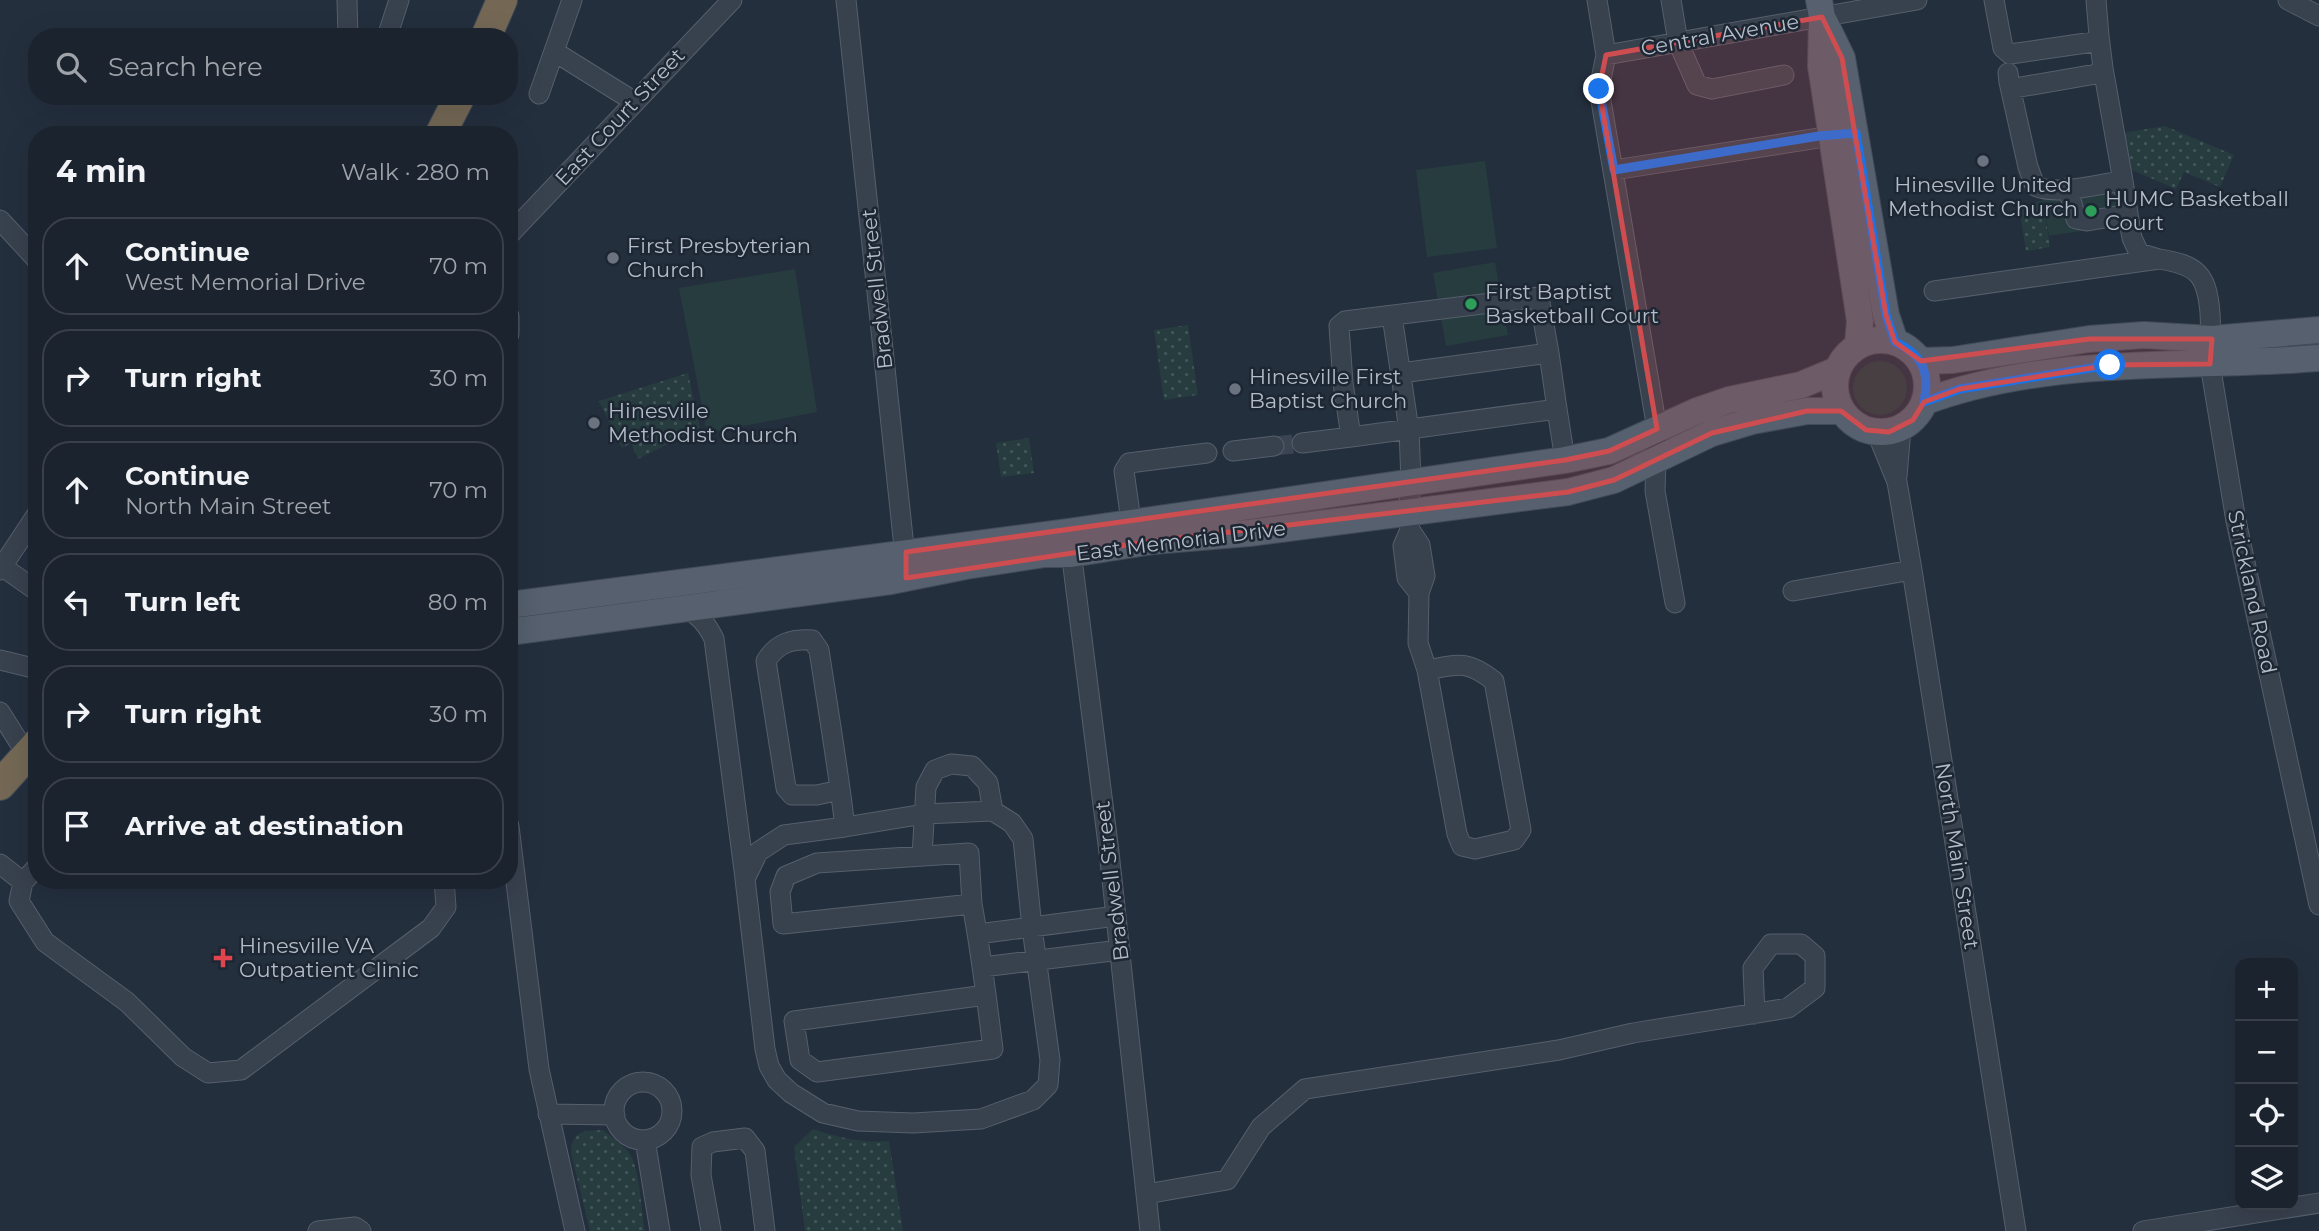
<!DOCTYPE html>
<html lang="en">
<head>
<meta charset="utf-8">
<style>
  :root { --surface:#1b232e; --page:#282f3a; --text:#f1f3f6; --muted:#a0a4aa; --line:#39404a }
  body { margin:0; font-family:Montserrat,sans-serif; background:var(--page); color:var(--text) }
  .controls { position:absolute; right:21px; bottom:21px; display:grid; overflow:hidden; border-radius:14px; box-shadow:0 7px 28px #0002 }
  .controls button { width:63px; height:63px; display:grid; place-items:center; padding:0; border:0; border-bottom:2px solid var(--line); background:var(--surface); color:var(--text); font:35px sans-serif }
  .stop { position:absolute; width:21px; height:21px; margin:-16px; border:5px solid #1a73e8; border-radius:50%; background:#fff }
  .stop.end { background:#1a73e8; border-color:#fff; box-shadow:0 2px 7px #0008 }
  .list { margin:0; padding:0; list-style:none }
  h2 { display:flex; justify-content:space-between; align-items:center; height:91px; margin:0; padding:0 28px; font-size:30px }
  h2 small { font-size:23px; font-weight:400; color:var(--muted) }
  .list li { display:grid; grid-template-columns:46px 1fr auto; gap:21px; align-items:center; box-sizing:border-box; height:98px; margin:0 14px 14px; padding:0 14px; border:2px solid var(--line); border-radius:28px }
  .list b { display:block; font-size:26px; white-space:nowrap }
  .list p { margin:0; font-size:23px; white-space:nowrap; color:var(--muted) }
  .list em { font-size:23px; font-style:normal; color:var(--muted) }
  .icon { flex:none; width:38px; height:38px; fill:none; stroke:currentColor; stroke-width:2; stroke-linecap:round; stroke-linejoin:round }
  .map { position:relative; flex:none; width:2319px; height:1231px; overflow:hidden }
  .search { position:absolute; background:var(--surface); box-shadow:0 7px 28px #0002; left:28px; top:28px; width:490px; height:77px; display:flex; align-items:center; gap:18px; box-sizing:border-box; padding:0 24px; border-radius:28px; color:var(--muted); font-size:26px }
  .panel { position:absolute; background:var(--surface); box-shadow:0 7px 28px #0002; left:28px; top:126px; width:490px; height:763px; border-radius:28px }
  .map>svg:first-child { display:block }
  .grass { fill:#263c3f }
  .park { fill:url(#park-dots) }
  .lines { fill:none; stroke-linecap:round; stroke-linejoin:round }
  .minor-tunnel { stroke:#3a4453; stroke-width:19; stroke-dasharray:19 10; stroke-linecap:butt }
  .minor-casing { stroke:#565f6c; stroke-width:21 }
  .major-casing { stroke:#414a57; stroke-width:28 }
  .highway-casing { stroke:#434c59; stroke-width:32 }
  .minor { stroke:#38414e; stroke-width:19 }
  .major { stroke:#56606e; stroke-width:26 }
  .highway { stroke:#746855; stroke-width:30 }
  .route { stroke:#1a73e8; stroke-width:9 }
  .marked { fill:#ce4d50; fill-opacity:0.2; stroke:#ce4d50; stroke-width:5; stroke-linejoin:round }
  .worship-dot { fill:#6b7280; stroke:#1d2633; stroke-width:2.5 }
  .leisure-dot { fill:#2e9e5b; stroke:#1d2633; stroke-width:2.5 }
  .health-dot { fill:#e0444e; stroke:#1d2633; stroke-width:2.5 }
  .labels { text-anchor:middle; stroke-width:5; stroke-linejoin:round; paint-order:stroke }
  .street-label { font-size:21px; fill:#b4bcc9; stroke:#1d2633 }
  .poi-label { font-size:21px; fill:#b4bcc9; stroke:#1d2633; text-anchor:start }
</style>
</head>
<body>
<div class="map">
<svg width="2319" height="1231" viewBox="0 0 2319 1231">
  <defs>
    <pattern id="park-dots" width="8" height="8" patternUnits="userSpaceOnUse" patternTransform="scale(1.75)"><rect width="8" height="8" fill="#263c3f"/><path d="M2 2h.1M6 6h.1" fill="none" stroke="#435659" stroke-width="1.8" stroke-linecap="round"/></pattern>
  </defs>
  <rect width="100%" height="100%" fill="#242f3e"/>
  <path class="grass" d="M1485,161L1497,248L1427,257L1416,170Z
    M2131,174L2138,222L2049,236L2041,188Z
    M1495,262L1508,335L1446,346L1433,273Z
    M795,269L817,412L707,433L679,288Z
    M1853 388a27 27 0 1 1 54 0a27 27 0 1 1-54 0Z"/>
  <path class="park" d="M2165,126L2234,155L2220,187L2184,172L2176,189L2132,170L2127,163L2122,133Z
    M2043,200L2050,247L2026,251L2019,207Z
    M1188,325L1198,395L1164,400L1154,330Z
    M688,373L700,428L638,459L631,443L622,448L599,401Z
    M1029,438L1034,473L1001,477L996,443Z
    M813,1129C839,1138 862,1143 889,1141L903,1231H805L794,1147Z
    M603,1130C612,1138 623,1144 629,1153C640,1167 641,1211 645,1231H590L571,1153C572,1130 583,1131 603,1130Z"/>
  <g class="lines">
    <path class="minor-tunnel" d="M1274,446L1302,443"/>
    <defs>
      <path id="minor" d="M347,0L348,37
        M846,0L906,566
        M1597,0L1606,55L1599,89L1655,417L1657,429L1655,491L1675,603
        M1671,0L1678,42L1697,85L1712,89L1784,75
        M1994,0L2003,48L2010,54L2093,42L2099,36L2096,0
        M2288,0L2319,16
        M387,37L399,0
        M555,52L635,102
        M1606,55L1917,0
        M2008,73L2009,82L2015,88L2096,74L2103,68L2099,36
        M2009,82L2028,167L2035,186C2057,196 2098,184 2123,181L2103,68
        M539,94L572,0
        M1614,170L1844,134
        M2068,188L2076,219L2087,221L2128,214L2123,181
        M2128,214L2132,238L2139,253L2159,259
        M0,220L37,260
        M509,235L732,0
        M1934,291L2159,259C2197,265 2207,274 2210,313C2211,330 2211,346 2210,364L2236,521L2319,905
        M509,316V334
        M1392,316L1409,430L1411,481L1408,514L1410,530L1403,546L1407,578L1419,593
        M1549,353L1539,297L1345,321L1339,326L1343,383L1351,437L1557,409L1565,460
        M1401,373L1549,353L1557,409
        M1877,433L1897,482L1912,570L2016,1231
        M1302,443L1351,437
        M1233,451L1274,446
        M1897,477L1901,428
        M1131,521L1124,471L1129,463L1207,453
        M1410,530L1420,545L1425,576L1419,593L1418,643L1427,670C1459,664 1467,660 1494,681L1521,830L1514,840L1475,849L1462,846L1457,834L1427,670
        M1070,543L1109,852L1150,1231
        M3,567L37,591
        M0,570L37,514
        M1793,591L1912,570
        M687,608C700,617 707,624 714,639L745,878
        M0,660L37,669
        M0,712L27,755
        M840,790L817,795H792L786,788L766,661C777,643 791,639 812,640L819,650C828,709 838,768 845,827
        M993,811L1012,823L1023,839L1032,928L1050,1060L1048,1085L1033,1100L981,1119L913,1123L858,1121L823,1113L791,1093L777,1080L769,1066L765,1049L745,879L758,852L784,835L845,827L924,814Z
        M509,826L539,1069L575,1231
        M922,856L926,787L935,770L951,764L972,766L988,783L993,811
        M0,864L23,882
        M37,867L23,882L19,901L45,942L127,1002L183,1057L208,1073L241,1070L431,928L446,907L444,880
        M972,904L969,853L817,863L786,876L780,892L783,924L972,904C981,952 987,1001 993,1049L817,1072L800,1060L794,1021L986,995
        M978,934L1116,916
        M983,967L1120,950
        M614 1111a29 29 0 1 1 58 0a29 29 0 1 1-58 0Z
        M548,1114L615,1115
        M645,1140L660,1231
        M1146,1194L1227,1180L1261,1127L1305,1089L1559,1050L1633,1033L1788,1008L1815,988V956L1801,944H1771L1753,968L1755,1014
        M318,1231L355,1227L361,1231
        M711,1231L701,1175L702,1147L713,1142L745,1138L755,1151L765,1231
        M2143,1231L2319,1203"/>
      <path id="major" d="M1819,0L1822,17L1821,66L1860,321L1858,345
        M1824,21L1842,58L1886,315L1895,342
        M1835 386a46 46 0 1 1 92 0a46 46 0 1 1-92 0Z
        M1921,361L1953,360L2089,339L2144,335L2212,339L2319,330
        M1924,402C2050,355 2187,369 2319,358
        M509,605L1069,532L1565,460L1609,451L1697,411L1729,400L1801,385L1837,370
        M509,632L891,581L966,566L1045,554H1071L1153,541L1249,533L1568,492L1614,480L1712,433L1752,421L1807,411H1841"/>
      <path id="highway" d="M486,37L502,0
        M440,135L460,96
        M0,785L37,744"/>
    </defs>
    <use href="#minor" class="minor-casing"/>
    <use href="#major" class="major-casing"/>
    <use href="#highway" class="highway-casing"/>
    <use href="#minor" class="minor"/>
    <use href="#major" class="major"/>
    <use href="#highway" class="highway"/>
  </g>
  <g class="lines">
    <path class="route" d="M1599,89L1614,170L1819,136L1856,133L1886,315L1895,342C1923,355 1930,372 1924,402L1960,389L2110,365"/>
  </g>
  <path class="marked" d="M1822,17L1842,58L1886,315L1895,342L1921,361L2089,339H2212L2210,364L2110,365L1960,389L1924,402L1913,420L1889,432L1866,430L1841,411H1807L1712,433L1614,480L1568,492L1153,541L906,578V552L1565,460L1609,451L1657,429L1599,89L1606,55Z"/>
  <g class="worship-dot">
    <circle cx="1983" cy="161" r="7"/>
    <circle cx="613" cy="258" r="7"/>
    <circle cx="1235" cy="389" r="7"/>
    <circle cx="594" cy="423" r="7"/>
  </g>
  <g class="leisure-dot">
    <circle cx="2091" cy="211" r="7"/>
    <circle cx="1471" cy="304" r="7"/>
  </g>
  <path class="health-dot" d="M219.5 947.5h7v7h7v7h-7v7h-7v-7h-7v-7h7z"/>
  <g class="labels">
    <g class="street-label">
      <text transform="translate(1720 35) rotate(-10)" y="7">Central Avenue</text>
      <text transform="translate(620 117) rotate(-47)" y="7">East Court Street</text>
      <text transform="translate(877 289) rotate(-96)" y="7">Bradwell Street</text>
      <text transform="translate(1181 541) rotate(-7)" y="7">East Memorial Drive</text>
      <text transform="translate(2252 592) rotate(78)" y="7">Strickland Road</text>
      <text transform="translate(1957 856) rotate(81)" y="7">North Main Street</text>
      <text transform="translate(1112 881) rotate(-97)" y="7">Bradwell Street</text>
    </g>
    <g class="poi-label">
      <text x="1983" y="192" text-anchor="middle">Hinesville United<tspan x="1983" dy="24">Methodist Church</tspan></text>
      <text x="2105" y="206">HUMC Basketball<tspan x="2105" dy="24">Court</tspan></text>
      <text x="627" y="253">First Presbyterian<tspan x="627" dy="24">Church</tspan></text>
      <text x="1485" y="299">First Baptist<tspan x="1485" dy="24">Basketball Court</tspan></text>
      <text x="1249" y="384">Hinesville First<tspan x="1249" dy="24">Baptist Church</tspan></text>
      <text x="608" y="418">Hinesville<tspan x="608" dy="24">Methodist Church</tspan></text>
      <text x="239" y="953">Hinesville VA<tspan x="239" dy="24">Outpatient Clinic</tspan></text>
    </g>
  </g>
</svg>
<div class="controls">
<button>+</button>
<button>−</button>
<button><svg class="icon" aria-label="locate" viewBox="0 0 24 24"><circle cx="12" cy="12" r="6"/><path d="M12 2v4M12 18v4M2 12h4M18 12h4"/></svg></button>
<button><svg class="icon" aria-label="layers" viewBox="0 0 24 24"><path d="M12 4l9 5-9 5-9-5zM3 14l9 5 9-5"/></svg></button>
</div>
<div class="stop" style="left:2110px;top:365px"></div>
<div class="stop end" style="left:1599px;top:89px"></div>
<div class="search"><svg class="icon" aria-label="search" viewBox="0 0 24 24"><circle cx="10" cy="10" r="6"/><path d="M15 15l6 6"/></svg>Search here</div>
<section class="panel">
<h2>4 min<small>Walk · 280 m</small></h2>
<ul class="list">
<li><svg class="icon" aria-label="ahead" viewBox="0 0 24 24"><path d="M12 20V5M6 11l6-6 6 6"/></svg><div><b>Continue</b><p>West Memorial Drive</p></div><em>70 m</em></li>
<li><svg class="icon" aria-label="right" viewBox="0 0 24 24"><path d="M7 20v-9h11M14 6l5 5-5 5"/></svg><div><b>Turn right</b></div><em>30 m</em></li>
<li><svg class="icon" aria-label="ahead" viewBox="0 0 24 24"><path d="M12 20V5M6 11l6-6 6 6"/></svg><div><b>Continue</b><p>North Main Street</p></div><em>70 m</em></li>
<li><svg class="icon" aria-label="left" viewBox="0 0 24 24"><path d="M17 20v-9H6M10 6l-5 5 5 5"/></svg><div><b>Turn left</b></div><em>80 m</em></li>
<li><svg class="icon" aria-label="right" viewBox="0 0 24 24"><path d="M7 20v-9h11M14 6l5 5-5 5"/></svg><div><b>Turn right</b></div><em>30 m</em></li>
<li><svg class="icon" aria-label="arrive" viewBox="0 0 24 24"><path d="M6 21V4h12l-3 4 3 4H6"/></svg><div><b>Arrive at destination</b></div></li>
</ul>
</section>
</div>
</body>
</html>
